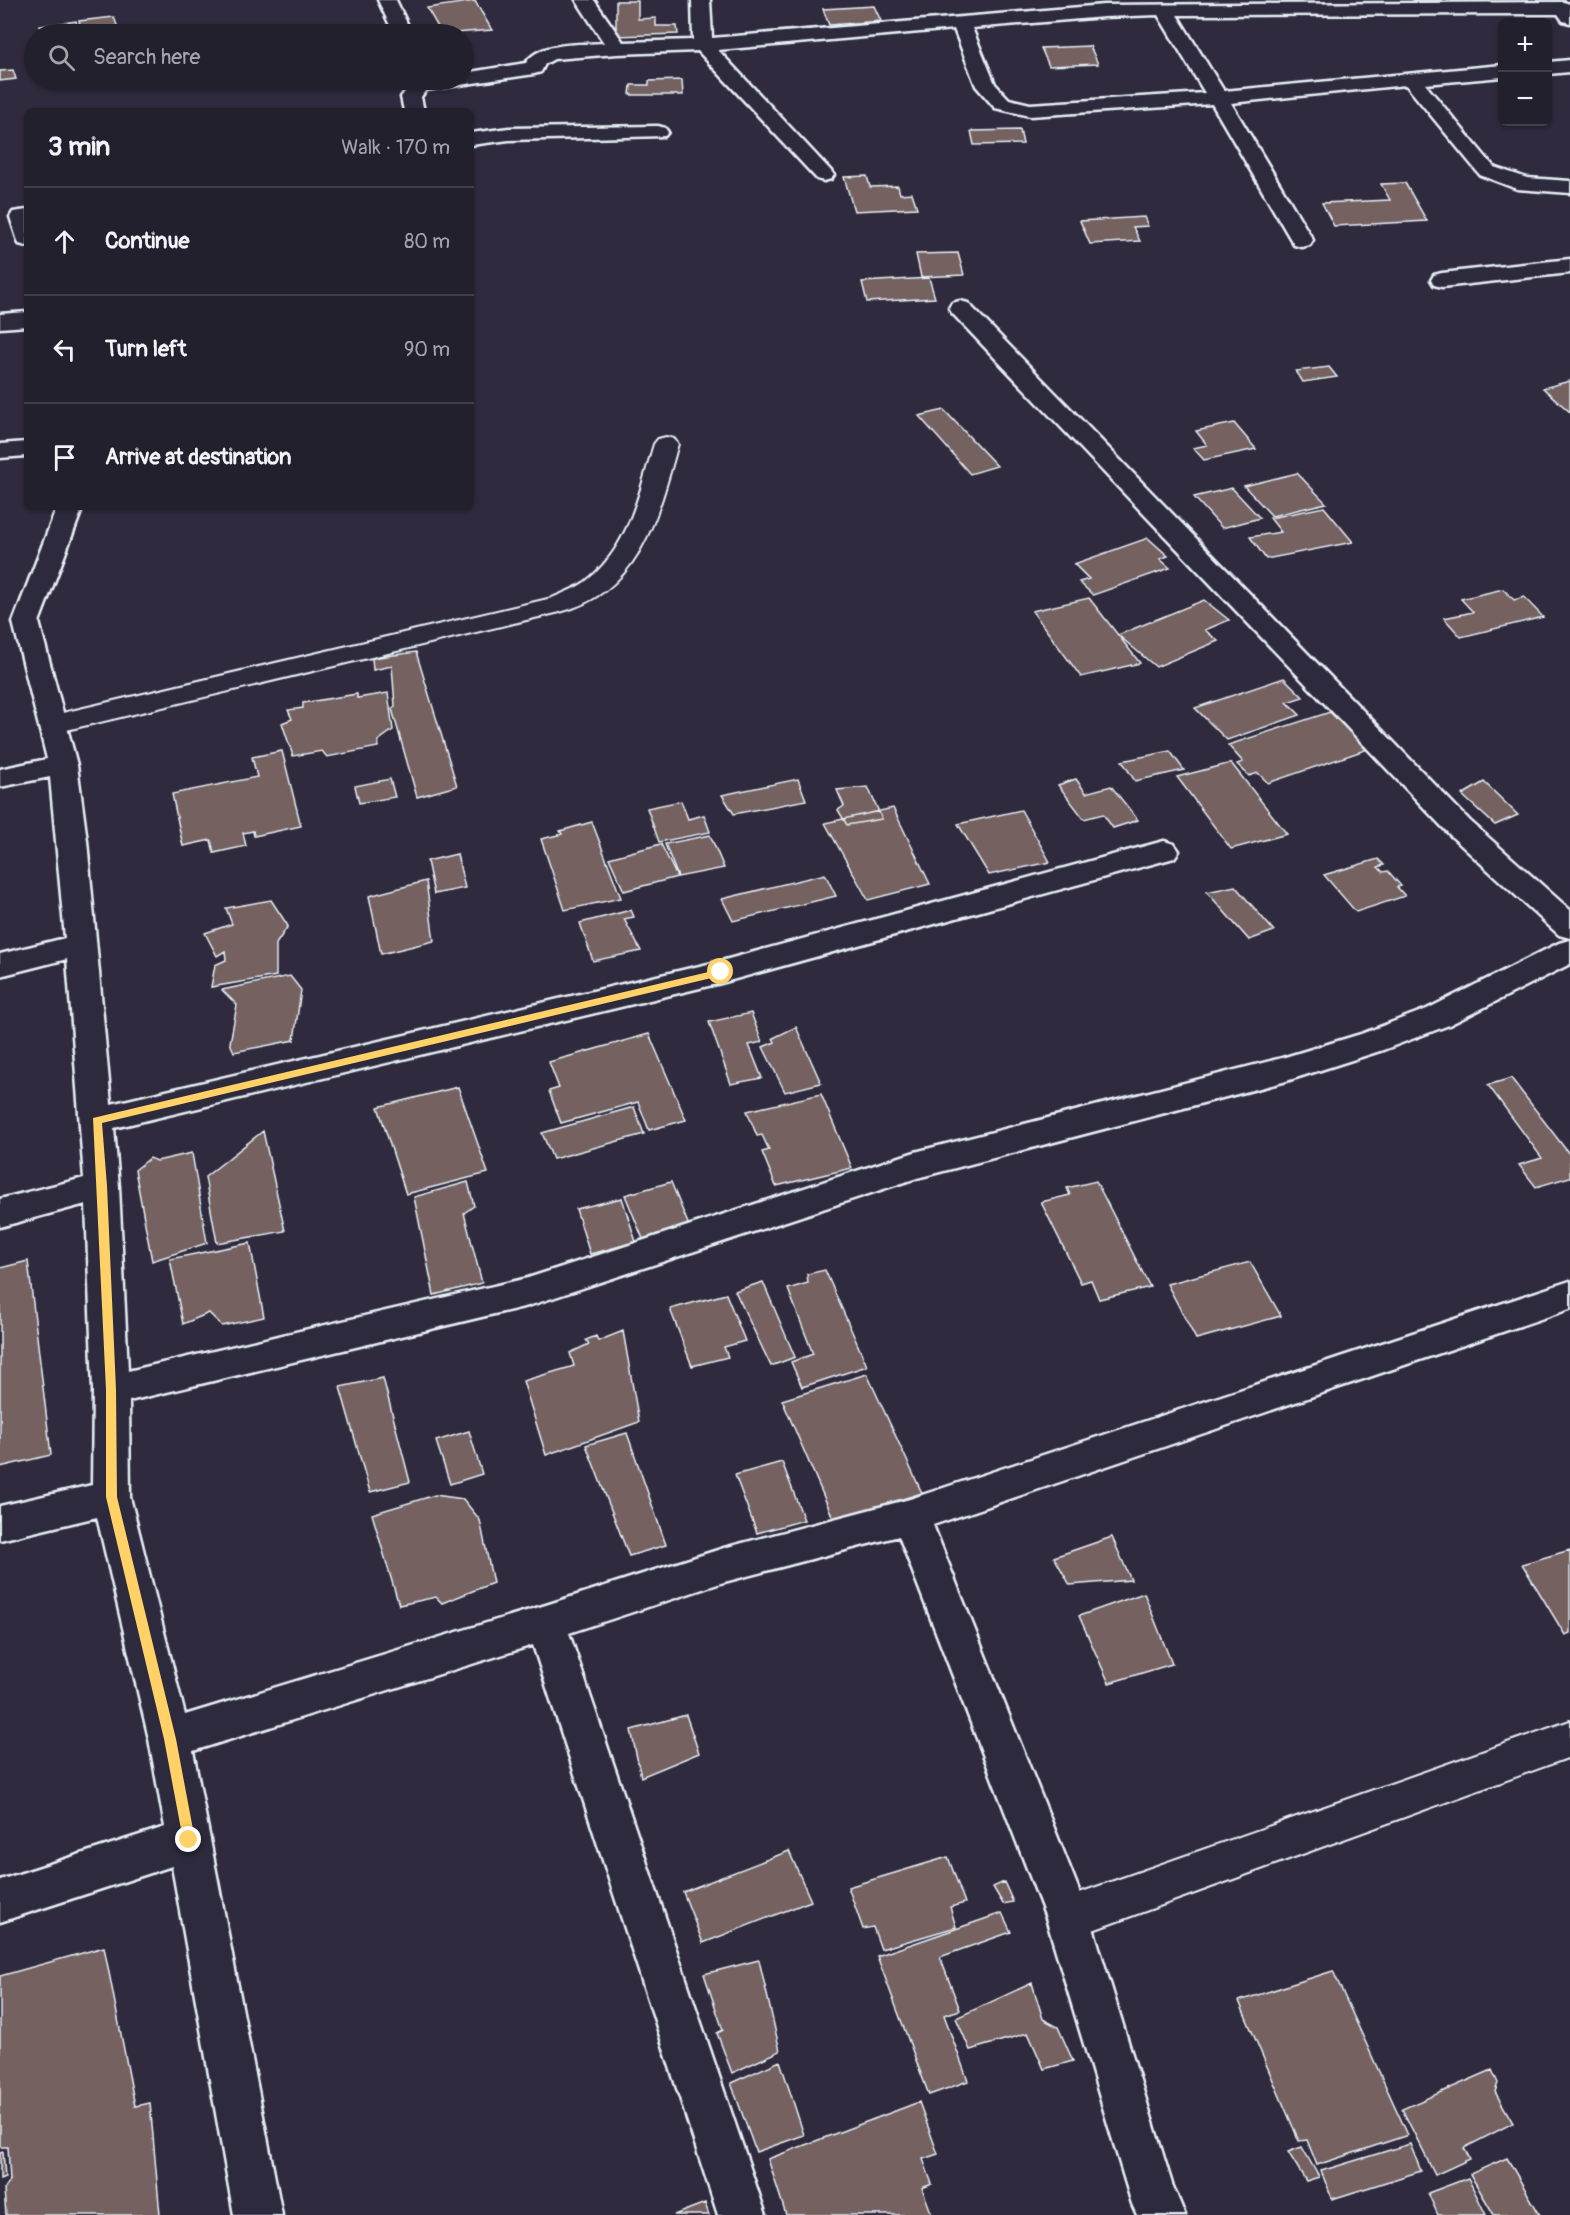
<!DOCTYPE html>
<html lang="en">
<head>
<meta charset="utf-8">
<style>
  :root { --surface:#23202e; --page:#2f2d3a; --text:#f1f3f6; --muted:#a3a3aa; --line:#403e4a }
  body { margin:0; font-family:Pangolin,sans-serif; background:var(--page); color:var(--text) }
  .controls { position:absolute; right:18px; top:18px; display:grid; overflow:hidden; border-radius:9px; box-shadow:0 2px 4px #0004 }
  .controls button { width:54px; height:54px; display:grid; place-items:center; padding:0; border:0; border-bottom:2px solid var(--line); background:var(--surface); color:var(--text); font:30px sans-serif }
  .stop { position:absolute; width:18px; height:18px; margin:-14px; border:4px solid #ffd166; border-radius:50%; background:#fff }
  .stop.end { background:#ffd166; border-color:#fff; box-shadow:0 2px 6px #0008 }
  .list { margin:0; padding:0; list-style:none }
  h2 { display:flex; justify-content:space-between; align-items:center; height:78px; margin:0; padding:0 24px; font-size:26px }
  h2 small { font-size:20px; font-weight:400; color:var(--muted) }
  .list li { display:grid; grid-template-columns:39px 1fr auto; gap:18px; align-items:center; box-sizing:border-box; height:108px; padding:0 24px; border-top:2px solid var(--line) }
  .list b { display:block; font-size:22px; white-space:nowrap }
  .list em { font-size:20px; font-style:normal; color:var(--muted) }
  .icon { flex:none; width:33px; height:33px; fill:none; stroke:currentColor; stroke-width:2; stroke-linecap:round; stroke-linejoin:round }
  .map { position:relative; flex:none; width:1570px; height:2215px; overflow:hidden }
  .search { position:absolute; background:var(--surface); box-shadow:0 2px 4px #0004; left:24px; top:24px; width:450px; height:66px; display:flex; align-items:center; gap:15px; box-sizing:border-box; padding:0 21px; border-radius:33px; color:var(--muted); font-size:22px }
  .panel { position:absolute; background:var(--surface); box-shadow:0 2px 4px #0004; left:24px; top:108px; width:450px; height:402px; border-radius:9px }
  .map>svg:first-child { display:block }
  .building { fill:#746261; stroke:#e8f1f8; stroke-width:1.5 }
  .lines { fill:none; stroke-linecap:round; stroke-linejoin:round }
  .service-casing { stroke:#e8f1f8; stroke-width:4 }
  .minor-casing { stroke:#e8f1f8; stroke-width:5 }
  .service { fill:#2f2a3d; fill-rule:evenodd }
  .minor { fill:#2f2a3d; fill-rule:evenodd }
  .route { fill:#ffd166 }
</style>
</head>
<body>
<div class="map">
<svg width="1570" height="2215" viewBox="0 0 1570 2215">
  <rect width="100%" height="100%" fill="#2f2a3d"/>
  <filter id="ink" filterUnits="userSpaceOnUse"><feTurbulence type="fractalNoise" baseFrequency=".0167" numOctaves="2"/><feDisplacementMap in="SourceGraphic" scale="12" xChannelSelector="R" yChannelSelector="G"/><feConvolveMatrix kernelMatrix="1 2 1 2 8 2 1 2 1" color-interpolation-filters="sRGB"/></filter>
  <g filter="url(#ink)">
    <path class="building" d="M1413,0H1441L1443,6H1415Z
      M475,1L492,30L442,34L427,8Z
      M616,1H638V19L656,18V26H677L678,34L616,36Z
      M874,6L881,21L829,25L823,9Z
      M114,17L119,31L83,34L79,21Z
      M76,21L80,34H43L40,26Z
      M1090,46L1098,64L1049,66L1041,48Z
      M13,70L16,79L0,81V71Z
      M682,80L683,95H630L631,85H649V81Z
      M1020,130L1023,144L974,145L971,131Z
      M867,176L870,187L898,186L900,194L912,193L917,208L854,211L844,177Z
      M1405,183L1427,221L1334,226L1322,203L1390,200L1381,184Z
      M1144,217L1148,226L1133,227L1140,241L1090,244L1080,221Z
      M958,253L964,275L921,277L916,254Z
      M929,278L935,298L867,302L862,282Z
      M1329,367L1337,377L1303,382L1296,371Z
      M1570,381V412L1543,388Z
      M944,410L997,466L970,474L919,416Z
      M1234,423L1256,449L1204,460L1193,448L1207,445L1196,431Z
      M1297,473L1326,503L1272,516L1244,486Z
      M1232,488L1260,518L1222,528L1194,497Z
      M1324,507L1353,542L1266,559L1250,537L1281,532L1270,518Z
      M1148,538L1168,556L1160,559L1170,568L1093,595L1079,582L1089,579L1074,564Z
      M1503,589L1514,600L1524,597L1543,617L1461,637L1444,618L1473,612L1461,599Z
      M1089,598L1140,663L1081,677L1032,611Z
      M1204,600L1229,620L1205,630L1218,641L1156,667L1118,635Z
      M416,652L457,786L417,797L392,709L395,706L392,666L373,670L372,658Z
      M1284,678L1303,697L1287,702L1300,715L1227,740L1195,708Z
      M388,693L393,730L378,741V747L327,757L322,751L293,756L282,723L292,719L288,710L303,708V703L357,694V698Z
      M1330,712L1368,749L1268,783L1258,773L1249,776L1237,764L1243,762L1228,745Z
      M282,751L301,826L254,836L253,831L243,833L246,846L214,853L211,840L183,846L172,794L257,777L252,757Z
      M1170,751L1184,770L1135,781L1122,761Z
      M1231,763L1287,834L1231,849L1177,777Z
      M390,779L395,797L359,803L355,786Z
      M798,779L806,800L734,814L722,795Z
      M1076,779L1086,793L1111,786L1138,820L1113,828L1103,814L1084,819L1058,785Z
      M1484,782L1518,815L1495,825L1462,795Z
      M868,787L882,819L847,825L838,810L844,806L837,790Z
      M681,801L688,819L704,815L710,832L659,842L647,808Z
      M893,808L930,884L868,900L825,823Z
      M1021,810L1050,862L989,875L958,824Z
      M592,822L621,898L565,910L541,839L562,834L560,831Z
      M710,835L724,868L678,877L665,844Z
      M661,844L677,877L624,891L609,858Z
      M457,854L465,888L434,894L427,861Z
      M1378,859L1384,865L1378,867L1383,872L1388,871L1401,886L1397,887L1405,896L1356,912L1324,875Z
      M825,874L836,896L733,921L722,899Z
      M426,881L434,941L381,954L369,896Z
      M1235,886L1274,931L1249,940L1207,892Z
      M271,900L288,926L276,944V976L211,987L215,965L226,960L225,951L217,956L205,933L232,924L226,908Z
      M631,910L634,917L624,919L641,951L593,961L580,923Z
      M290,976L301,990L294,1040L234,1052L230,1043L237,1005L222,990Z
      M751,1013L762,1042L749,1045L762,1078L731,1084L709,1022Z
      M796,1027L821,1083L785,1092L763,1047L775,1042L773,1038Z
      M649,1034L686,1120L649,1130L638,1102L561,1123L549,1091L559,1088L549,1062Z
      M1511,1078L1570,1155V1177L1536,1187L1519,1165L1542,1158L1488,1085Z
      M458,1087L488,1173L406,1194L378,1107Z
      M821,1094L852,1168L776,1186L762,1152L769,1150L762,1135L757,1136L747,1111Z
      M634,1107L644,1134L553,1159L542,1133Z
      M263,1131L285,1231L217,1243L205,1177Z
      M192,1153L207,1243L152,1261L135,1170L150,1158L157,1161Z
      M1096,1181L1150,1287L1099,1299L1091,1280L1081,1283L1041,1202L1070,1195L1067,1188Z
      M468,1182L474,1206L464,1213L482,1283L434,1295L414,1197Z
      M671,1182L689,1226L643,1239L625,1195Z
      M622,1198L636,1242L590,1254L576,1209Z
      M250,1243L264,1317L222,1326L209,1313L183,1324L170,1259Z
      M28,1261L51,1455L0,1467V1268Z
      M1250,1262L1281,1316L1196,1339L1167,1284Z
      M825,1270L867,1366L802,1387L791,1362L813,1354L788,1289L808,1283L807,1274Z
      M763,1282L795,1357L771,1366L735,1291Z
      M726,1294L745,1341L724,1347L728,1357L692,1366L670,1309Z
      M623,1331L639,1422L546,1455L523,1381L574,1366L570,1353L589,1344L586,1340L596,1336L598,1341Z
      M867,1374L922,1493L834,1520L782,1400Z
      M383,1378L410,1482L370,1492L340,1387Z
      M469,1431L482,1474L450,1484L436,1441Z
      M627,1433L666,1545L629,1556L586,1445Z
      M782,1462L804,1520L757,1533L735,1475Z
      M435,1495L463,1499L480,1520L493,1583L442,1603L436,1597L399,1605L372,1514Z
      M1112,1537L1131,1580L1070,1585L1054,1557Z
      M1570,1550V1633L1565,1635L1522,1564Z
      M1144,1593L1172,1664L1109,1683L1079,1616Z
      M686,1715L699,1753L641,1777L631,1730Z
      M789,1851L811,1901L703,1943L683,1892Z
      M948,1857L965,1903L950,1907L956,1927L881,1949L873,1927L863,1929L848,1887Z
      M1004,1882L1013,1902L1003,1904L993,1887Z
      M1002,1913L1011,1932L940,1957L960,2010L944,2015L968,2081L929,2095L877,1956Z
      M104,1947L135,2106L150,2103L160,2215H6L4,2190L10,2180L8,2147H0V1976Z
      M759,1960L780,2051L732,2073L717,2033L723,2030L704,1974Z
      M1333,1971L1408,2135L1317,2165L1307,2140L1299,2141L1239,2001Z
      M1032,1983L1043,2019L1058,2027L1073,2061L1044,2069L1028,2033L970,2050L956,2018Z
      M780,2061L804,2135L756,2152L731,2083Z
      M1492,2070L1498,2083L1495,2092L1513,2123L1464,2148L1470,2159L1435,2175L1402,2109Z
      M919,2102L938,2154L923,2159L932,2184L922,2188L932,2215H786L768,2159Z
      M1410,2144L1421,2171L1332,2199L1321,2171Z
      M1302,2147L1319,2177L1306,2181L1288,2152Z
      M3,2152L5,2177L0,2179V2153Z
      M1507,2158L1540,2215H1494L1470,2174Z
      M1468,2178L1486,2215H1438L1428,2193Z
      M705,2203L709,2215H674Z"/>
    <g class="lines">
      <defs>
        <path id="service" d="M666,437L674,439L678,444C658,514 641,591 560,612L54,733L45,730L41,724L45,718L54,715L552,598C563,593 575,589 585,582C629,549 639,494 654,444L658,439Z
          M1570,1721V1757L1068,1939L1053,1933L1047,1918L1053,1903L1068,1897Z"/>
        <path id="minor" d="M378,0H396L412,34H394Z
          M576,0H594L623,42L693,40L692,0H710L712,38L1104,5L1563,2L1570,4V23L1563,21L1558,14L1177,15L1224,91L1502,65V77L1425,84L1494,167L1527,178L1570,181V193L1517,189L1480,175L1406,85L1231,103L1313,240L1310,245L1302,247L1294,245L1212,104L1030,116L995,108L976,86L954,29L718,50L831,171L834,175L831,179L824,181L817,179L698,51L617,54L554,59L545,64L541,72L534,74L426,90L421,97L424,111H404L401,97L413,81L464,80V73L526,63C539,41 582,45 604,43ZM1158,15L1205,93L1030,104L1009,99L995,84L972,28L1104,17Z
          M1570,60V72L1548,74V62Z
          M658,126L665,128L668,132L665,136L509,140L471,145V133L509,128Z
          M27,210V246L19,244L10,217L13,212Z
          M1570,259V273L1442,287L1434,285L1431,280L1434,275L1442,273Z
          M960,301L968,303L1470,821L1570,910V938L1559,935L1450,835L952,313L949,308L952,303Z
          M27,312V326L0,328V314Z
          M27,442V456L0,458V444Z
          M57,507H83L39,622L77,765L87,841L111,1104L721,961L1164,841L1174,844L1179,851L1174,858L721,983L114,1128L119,1187L128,1371L528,1278L915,1152L1282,1058L1361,1034L1427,1009L1559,943L1570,940V964L1449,1025L1383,1050L1283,1082L917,1178L528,1306L129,1401L130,1497L185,1715L546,1605L724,1548L910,1499L1570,1281V1309L933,1525L1090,1918L1172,2184L1185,2215H1137L1132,2204L1046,1918L899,1536L724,1582L569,1633L766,2215H718L533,1645L193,1751L282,2215H234L172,1866L0,1922V1880L165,1827L149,1739L97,1517L0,1540V1506L92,1485L93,1390L86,1204L0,1227V1199L84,1178L67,959L0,976V954L65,938L50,777L0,787V769L47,759L13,622Z"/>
      </defs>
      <use href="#service" class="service-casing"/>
      <use href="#minor" class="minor-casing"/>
      <use href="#service" class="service"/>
      <use href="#minor" class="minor"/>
    </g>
  </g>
  <path class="route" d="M721,969L724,970V975L102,1123L107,1186L116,1390L117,1497L176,1739L195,1840L193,1845L189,1846L184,1845L164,1739L106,1497V1390L93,1118Z"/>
</svg>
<div class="controls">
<button>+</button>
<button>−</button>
</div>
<div class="stop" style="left:721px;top:972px"></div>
<div class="stop end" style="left:189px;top:1840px"></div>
<div class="search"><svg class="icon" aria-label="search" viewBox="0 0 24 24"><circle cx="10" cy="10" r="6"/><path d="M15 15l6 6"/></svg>Search here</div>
<section class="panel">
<h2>3 min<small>Walk · 170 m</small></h2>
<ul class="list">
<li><svg class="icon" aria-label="ahead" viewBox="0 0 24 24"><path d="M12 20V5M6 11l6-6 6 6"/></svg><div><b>Continue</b></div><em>80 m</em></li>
<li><svg class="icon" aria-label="left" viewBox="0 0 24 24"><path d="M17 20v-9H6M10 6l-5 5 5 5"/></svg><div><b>Turn left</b></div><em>90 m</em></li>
<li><svg class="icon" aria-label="arrive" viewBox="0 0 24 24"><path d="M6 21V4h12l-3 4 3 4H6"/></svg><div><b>Arrive at destination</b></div></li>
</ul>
</section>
</div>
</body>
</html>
